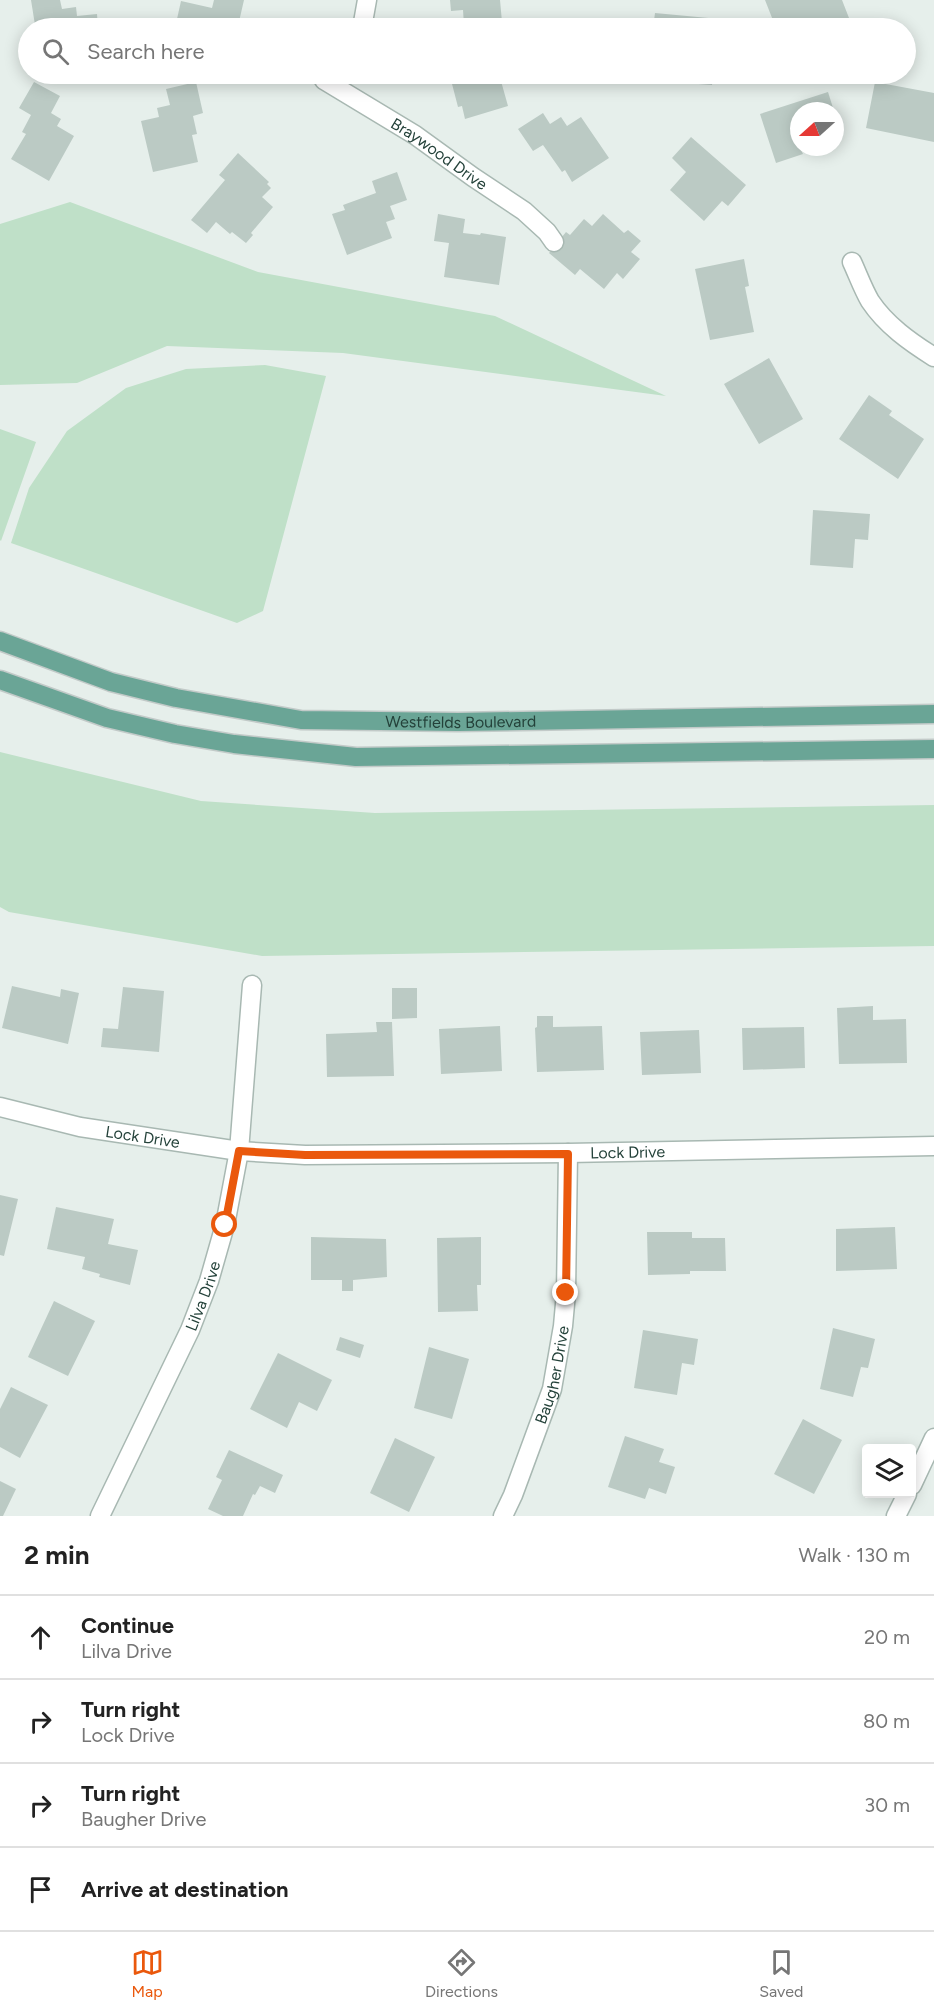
<!DOCTYPE html>
<html lang="en">
<head>
<meta charset="utf-8">
<style>
  :root { --surface:#fff; --page:#f2f2f2; --text:#222; --muted:#767676; --line:#e0e0e0; --accent:#ea580c }
  body { margin:0; font-family:Figtree,sans-serif; background:var(--page); color:var(--text) }
  .controls { position:absolute; right:18px; bottom:18px; display:grid; overflow:hidden; border-radius:6px; box-shadow:0 3px 15px #0003 }
  .controls button { width:54px; height:54px; display:grid; place-items:center; padding:0; border:0; border-bottom:2px solid var(--line); background:var(--surface); color:var(--text); font:30px sans-serif }
  .compass { position:absolute; left:790px; top:102px; width:54px; height:54px; border-radius:50%; background:var(--surface); box-shadow:0 3px 15px #0003; rotate:249deg }
  .stop { position:absolute; width:18px; height:18px; margin:-14px; border:4px solid #ea580c; border-radius:50%; background:#fff }
  .stop.end { background:#ea580c; border-color:#fff; box-shadow:0 2px 6px #0008 }
  .list { margin:0; padding:0; list-style:none }
  h2 { display:flex; justify-content:space-between; align-items:center; height:78px; margin:0; padding:0 24px; font-size:26px }
  h2 small { font-size:20px; font-weight:400; color:var(--muted) }
  .list li { display:grid; grid-template-columns:39px 1fr auto; gap:18px; align-items:center; box-sizing:border-box; height:84px; padding:0 24px; border-top:2px solid var(--line) }
  .list b { display:block; font-size:22px; white-space:nowrap }
  .list p { margin:0; font-size:20px; white-space:nowrap; color:var(--muted) }
  .list em { font-size:20px; font-style:normal; color:var(--muted) }
  .icon { flex:none; width:33px; height:33px; fill:none; stroke:currentColor; stroke-width:2; stroke-linecap:round; stroke-linejoin:round }
  .map { position:relative; flex:none; width:934px; height:1516px; overflow:hidden }
  .search { position:absolute; background:var(--surface); box-shadow:0 3px 15px #0003; left:18px; right:18px; top:18px; height:66px; display:flex; align-items:center; gap:15px; box-sizing:border-box; padding:0 21px; border-radius:33px; color:var(--muted); font-size:22px }
  .sheet { height:414px; background:var(--surface) }
  nav { display:flex; justify-content:space-around; align-items:center; box-sizing:border-box; height:84px; border-top:2px solid var(--line); background:var(--surface); font-size:16px; color:var(--muted) }
  nav a { display:grid; justify-items:center; gap:3px }
  nav .on { color:var(--accent) }
  .map>svg:first-child { display:block }
  .green { fill:#bfe0c8 }
  .building { fill:#bbcac4 }
  .lines { fill:none; stroke-linecap:round; stroke-linejoin:round }
  .street-casing { stroke:#a8b8b2; stroke-width:21 }
  .primary-casing { stroke:#c2cac8; stroke-width:21 }
  .street { stroke:#fff; stroke-width:18 }
  .primary { stroke:#6aa596; stroke-width:18 }
  .route { stroke:#ea580c; stroke-width:8 }
  .labels { text-anchor:middle; stroke-width:4.5; stroke-linejoin:round; paint-order:stroke }
  .street-label { font-size:16px; fill:#24423a; stroke:#f7fbf9 }
</style>
</head>
<body>
<div class="map">
<svg width="934" height="1516" viewBox="0 0 934 1516">
  <rect width="100%" height="100%" fill="#e6efeb"/>
  <path class="green" d="M70,202L258,272L495,316L666,396L343,353L167,346L77,383L0,385V224Z
    M265,365L326,376L263,611L237,623L11,543L29,488L67,431L126,388L186,369Z
    M0,429L36,442L1,541L0,540Z
    M0,752L201,801L375,813L934,805V946L262,956L9,912L0,907Z"/>
  <path class="building" d="M31,0H60L62,9L76,7L77,16L97,14L98,28H49V24L35,25Z
    M214,0H244L238,26L222,22L220,28H175L181,1L212,8Z
    M450,0H500L502,22L464,25L463,10L451,11Z
    M765,0H842L849,18L820,28H776Z
    M655,13L719,19L718,28H653Z
    M436,74H499L508,106L465,119L462,106L458,107L451,80L439,83Z
    M686,74H713L712,85L685,83Z
    M34,82L60,96L51,113L61,119L57,126L74,136L49,181L11,159L26,134L22,132L31,115L19,108Z
    M196,82L203,113L193,116L197,134L192,135L198,162L153,172L141,121L159,117L157,108L170,105L166,89Z
    M875,82L934,93V142L866,128Z
    M828,92L834,111H799V147H809L801,150L803,154L776,163L760,114Z
    M543,113L550,124L561,117L567,126L581,117L609,158L572,182L565,170L562,172L543,145L533,151L518,129Z
    M835,115L843,137L835,139Z
    M691,137L746,185L728,206L722,201L704,221L670,190L686,172L672,158Z
    M238,153L269,182L267,184L271,188L262,197L273,207L251,233L253,235L246,243L232,232L230,234L216,222L207,233L191,220L225,180L219,175Z
    M397,172L407,200L390,206L395,219L386,222L392,238L347,255L332,214L345,210L343,205L376,193L372,181Z
    M438,214L465,219L463,233L480,235L481,233L506,237L499,285L444,277L449,243L434,241Z
    M603,214L624,233L628,230L641,241L631,252L640,259L623,279L617,273L604,289L580,269L575,275L549,253L566,232L570,235L584,219L592,226Z
    M744,259L749,286L745,287L754,332L710,340L695,269Z
    M769,358L803,419L759,444L724,384Z
    M869,395L892,411L889,415L924,439L898,479L839,439Z
    M813,510L870,514L868,540L855,539L853,568L810,565Z
    M12,986L60,997L61,989L79,993L68,1044L2,1028Z
    M123,987L164,991L159,1052L101,1047L103,1028L118,1029Z
    M392,988H417V1018L392,1019Z
    M873,1006V1020L906,1019L907,1063L839,1064L837,1008Z
    M537,1016H553V1027L602,1026L604,1070L537,1072L535,1028L537,1027Z
    M376,1022H392L394,1076L327,1077L326,1034L377,1032Z
    M500,1026L502,1071L441,1074L439,1029Z
    M804,1027L805,1068L743,1070L742,1028Z
    M699,1030L701,1073L642,1075L640,1032Z
    M0,1195L18,1199L4,1256L0,1255Z
    M56,1207L114,1219L108,1244L138,1250L130,1285L99,1277L100,1274L82,1269L85,1257L47,1249Z
    M895,1227L897,1269L836,1271V1229Z
    M647,1232H692V1238H725L726,1271H690V1274L648,1275Z
    M311,1237L386,1239L387,1277L353,1280V1291H342V1280H311Z
    M481,1237V1285H477L478,1311L438,1312L437,1238Z
    M54,1301L95,1321L68,1376L28,1357Z
    M833,1328L875,1339L868,1368L861,1367L853,1397L820,1389Z
    M643,1330L698,1339L694,1365L682,1363L677,1395L634,1388Z
    M340,1337L364,1345L360,1358L336,1350Z
    M429,1347L469,1359L452,1419L414,1408Z
    M278,1353L332,1380L317,1411L299,1402L287,1428L250,1409Z
    M11,1387L48,1405L20,1458L0,1447V1409Z
    M803,1419L842,1440L814,1494L774,1474Z
    M625,1436L664,1449L659,1462L675,1467L666,1494L649,1488L645,1499L608,1487Z
    M395,1438L435,1457L409,1512L370,1493Z
    M229,1450L283,1475L275,1493L260,1486L255,1495L253,1494L243,1516H223L208,1509L222,1480L216,1477Z
    M0,1481L16,1489L3,1516H0Z"/>
  <g class="lines">
    <defs>
      <g id="street">
        <path d="M362,28L367,0"/>
        <path id="s1" d="M331,74L324,80L415,135L473,177L524,211L547,232L554,242"/>
        <path d="M852,262C858,275 863,289 870,301C886,325 910,342 934,357"/>
        <path id="s2" d="M0,1107L80,1127L239,1151L305,1155L568,1153L934,1146"/>
        <path d="M912,1485L934,1438"/>
        <path id="s3" d="M100,1516L190,1330L209,1281L225,1225L239,1151L252,985"/>
        <path id="s4" d="M503,1516L513,1495L552,1389L563,1326L566,1293L568,1153"/>
        <path d="M896,1516L907,1494"/>
      </g>
      <g id="primary">
        <path id="s5" d="M0,641L111,682L176,698L301,720L458,722L934,714"/>
        <path d="M0,680L107,718L175,734L234,744L356,757L934,749"/>
      </g>
    </defs>
    <use href="#street" class="street-casing"/>
    <use href="#primary" class="primary-casing"/>
    <use href="#street" class="street"/>
    <use href="#primary" class="primary"/>
  </g>
  <g class="lines">
    <path class="route" d="M225,1225L239,1151L305,1155L568,1154L566,1293"/>
  </g>
  <g class="labels">
    <g class="street-label">
      <text dy="6" stroke="none"><textPath href="#s1" startOffset="146">Braywood Drive</textPath></text>
      <text dy="6" stroke="none"><textPath href="#s5" startOffset="472">Westfields Boulevard</textPath></text>
      <text dy="6" stroke="none"><textPath href="#s2" startOffset="146">Lock Drive</textPath></text>
      <text dy="6" stroke="none"><textPath href="#s2" startOffset="632">Lock Drive</textPath></text>
      <text dy="6" stroke="none"><textPath href="#s3" startOffset="243">Lilva Drive</textPath></text>
      <text dy="6" stroke="none"><textPath href="#s4" startOffset="150">Baugher Drive</textPath></text>
    </g>
  </g>
</svg>
<div class="controls">
<button><svg class="icon" aria-label="layers" viewBox="0 0 24 24"><path d="M12 4l9 5-9 5-9-5zM3 14l9 5 9-5"/></svg></button>
</div>
<svg class="compass" viewBox="-18 -18 36 36"><path d="M0-13l5 13h-10z" fill="#e53935"/><path d="M0 13l5-13h-10z" fill="#767676"/></svg>
<div class="stop" style="left:225px;top:1225px"></div>
<div class="stop end" style="left:566px;top:1293px"></div>
<div class="search"><svg class="icon" aria-label="search" viewBox="0 0 24 24"><circle cx="10" cy="10" r="6"/><path d="M15 15l6 6"/></svg>Search here</div>
</div>
<section class="sheet">
<h2>2 min<small>Walk · 130 m</small></h2>
<ul class="list">
<li><svg class="icon" aria-label="ahead" viewBox="0 0 24 24"><path d="M12 20V5M6 11l6-6 6 6"/></svg><div><b>Continue</b><p>Lilva Drive</p></div><em>20 m</em></li>
<li><svg class="icon" aria-label="right" viewBox="0 0 24 24"><path d="M7 20v-9h11M14 6l5 5-5 5"/></svg><div><b>Turn right</b><p>Lock Drive</p></div><em>80 m</em></li>
<li><svg class="icon" aria-label="right" viewBox="0 0 24 24"><path d="M7 20v-9h11M14 6l5 5-5 5"/></svg><div><b>Turn right</b><p>Baugher Drive</p></div><em>30 m</em></li>
<li><svg class="icon" aria-label="arrive" viewBox="0 0 24 24"><path d="M6 21V4h12l-3 4 3 4H6"/></svg><div><b>Arrive at destination</b></div></li>
</ul>
</section>
<nav>
<a class="on"><svg class="icon" aria-label="map" viewBox="0 0 24 24"><path d="M3 6l6-2 6 2 6-2v14l-6 2-6-2-6 2zM9 4v14M15 6v14"/></svg>Map</a>
<a><svg class="icon" aria-label="directions" viewBox="0 0 24 24"><path d="M12 3l9 9-9 9-9-9zM9 14v-3h6M13 9l2 2-2 2"/></svg>Directions</a>
<a><svg class="icon" aria-label="saved" viewBox="0 0 24 24"><path d="M7 4h10v16l-5-4-5 4z"/></svg>Saved</a>
</nav>
</body>
</html>
